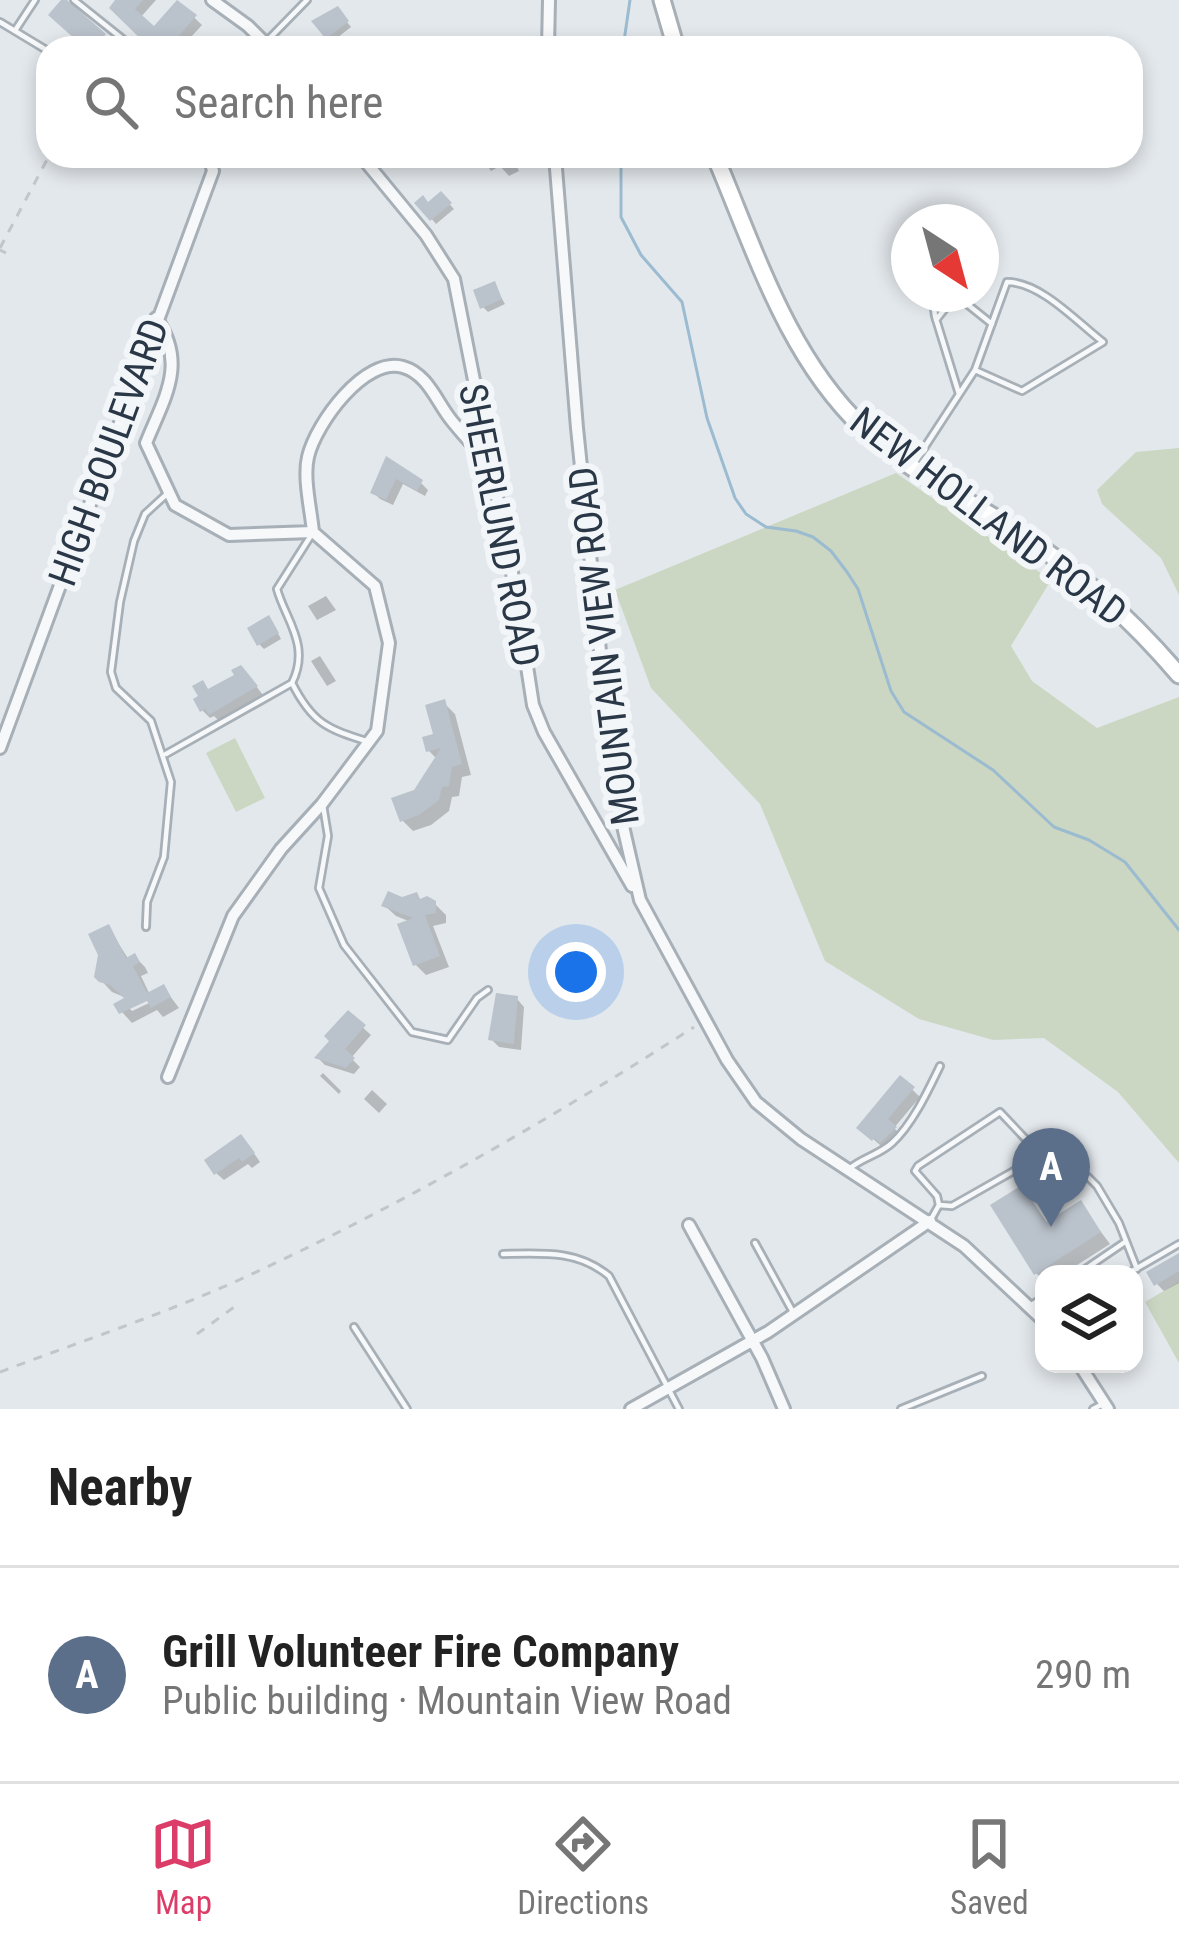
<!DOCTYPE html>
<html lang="en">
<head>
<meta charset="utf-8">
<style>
  :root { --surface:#fff; --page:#f2f2f2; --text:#222; --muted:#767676; --line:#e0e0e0; --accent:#dc3d68 }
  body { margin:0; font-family:"Roboto Condensed",sans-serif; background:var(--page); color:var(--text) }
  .controls { position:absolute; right:36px; bottom:36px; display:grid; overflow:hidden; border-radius:24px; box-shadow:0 6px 18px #0003 }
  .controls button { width:108px; height:108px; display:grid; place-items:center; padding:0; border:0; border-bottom:3px solid var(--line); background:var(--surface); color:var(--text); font:60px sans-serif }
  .compass { position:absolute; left:891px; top:204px; width:108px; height:108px; border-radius:50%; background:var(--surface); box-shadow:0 6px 18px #0003; rotate:144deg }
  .you { position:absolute; left:576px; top:972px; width:42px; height:42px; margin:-30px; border:9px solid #fff; border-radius:50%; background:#1a73e8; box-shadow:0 0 0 18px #1a73e833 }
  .badge { display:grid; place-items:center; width:78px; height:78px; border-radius:50%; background:var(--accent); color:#fff; font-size:39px; font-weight:700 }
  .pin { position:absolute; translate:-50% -99px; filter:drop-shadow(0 3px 6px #0008) }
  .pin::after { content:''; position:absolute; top:63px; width:42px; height:36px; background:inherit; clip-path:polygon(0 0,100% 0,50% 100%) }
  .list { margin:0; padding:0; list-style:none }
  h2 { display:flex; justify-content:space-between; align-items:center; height:156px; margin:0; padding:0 48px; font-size:51px }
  h2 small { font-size:39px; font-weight:400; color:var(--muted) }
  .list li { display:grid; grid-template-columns:78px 1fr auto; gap:36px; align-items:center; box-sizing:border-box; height:216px; padding:0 48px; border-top:3px solid var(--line) }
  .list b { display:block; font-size:45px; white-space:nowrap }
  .list p { margin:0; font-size:39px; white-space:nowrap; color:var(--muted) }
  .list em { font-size:39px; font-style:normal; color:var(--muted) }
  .icon { flex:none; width:66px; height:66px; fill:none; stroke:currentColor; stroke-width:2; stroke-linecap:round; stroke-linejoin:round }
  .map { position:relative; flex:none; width:1179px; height:1409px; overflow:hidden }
  .search { position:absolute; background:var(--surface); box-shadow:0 6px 18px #0003; left:36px; right:36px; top:36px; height:132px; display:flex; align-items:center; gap:30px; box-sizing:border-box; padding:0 42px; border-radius:36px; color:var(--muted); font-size:45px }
  .sheet { height:372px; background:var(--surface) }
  nav { display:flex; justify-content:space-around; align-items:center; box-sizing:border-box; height:168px; border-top:3px solid var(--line); background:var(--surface); font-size:33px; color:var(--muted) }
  nav a { display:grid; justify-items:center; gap:6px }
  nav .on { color:var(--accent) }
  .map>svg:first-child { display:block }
  .green { fill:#cbd7c3 }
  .shadow { fill:#0003; fill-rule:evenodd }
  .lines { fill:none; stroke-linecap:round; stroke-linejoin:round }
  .stream { stroke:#9bbbd0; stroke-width:3 }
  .building { fill:#bac2cb }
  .service-casing { stroke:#a7afb7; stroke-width:10 }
  .minor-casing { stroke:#a7afb7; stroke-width:16 }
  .secondary-casing { stroke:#a7afb7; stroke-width:21 }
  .path { stroke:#c1c6cb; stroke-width:3; stroke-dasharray:9 9; stroke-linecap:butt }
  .service { stroke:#f6f8fa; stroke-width:4.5 }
  .minor { stroke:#f6f8fa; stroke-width:10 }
  .secondary { stroke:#fff; stroke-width:15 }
  .labels { text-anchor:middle; stroke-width:12; stroke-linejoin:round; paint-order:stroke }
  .street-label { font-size:39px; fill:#293747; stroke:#f3f6f9 }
</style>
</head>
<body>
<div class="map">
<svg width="1179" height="1409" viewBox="0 0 1179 1409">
  <rect width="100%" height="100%" fill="#e3e8ec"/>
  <path class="green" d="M1179,448V595L1161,558L1102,504L1097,490L1136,452Z
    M896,473L1051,580L1011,646L1032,681L1097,728L1179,697V1163L1118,1092L1044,1038L993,1040L919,1019L825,961L760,804L651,688L615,590Z
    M235,738L265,798L236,812L206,753Z
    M1179,1282V1363L1145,1302Z"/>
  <path class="shadow" d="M119,0H156L140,18L154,30L179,3L202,25L181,48H143L147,43Z
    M64,1L111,44L108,48H88Z
    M337,10L351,27L332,42L316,21Z
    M480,156H512L519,171L509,176L500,166L491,171Z
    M441,195L454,209L436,224L418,203L429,205Z
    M494,285L505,304L488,312L483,307Z
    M387,461L421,483L428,490L425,496L403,484L393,505L380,499L373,492Z
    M326,596L336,610L317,620L308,606Z
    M273,624L281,639L264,649L259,644Z
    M320,656L336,681L327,686L311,661Z
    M238,676H248L263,695L219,721L214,716L210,718L202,710L211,692Z
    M444,703L455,714L471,775L462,777L459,796L452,797L449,811L431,825L413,831L402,820L437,759L428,750L436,736Z
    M416,895L422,901L434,903L446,915V923L433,926L449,967L426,975L415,964L411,922L396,916L385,906Z
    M108,927L129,960L135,957L145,967L148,973L141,976L150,995L164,988L179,1008L163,1017L157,1010L132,1023L122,1012L129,999L112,992L97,976ZM159,991L162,997L132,1011L128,1007Z
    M517,999L524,1007L521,1050L499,1047L491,1039Z
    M348,1014L371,1035L351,1058L360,1067L354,1074L325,1065L318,1058Z
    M323,1073L341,1091L339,1094L320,1076Z
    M901,1079L920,1097L894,1128L903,1137L890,1149L883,1144L881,1146L860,1127Z
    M372,1090L387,1104L379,1113L364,1099Z
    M249,1146L260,1162L252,1168L248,1164L224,1180L216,1173Z
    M1022,1189L1048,1224L1080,1204L1110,1244L1063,1274H1044V1281L1036,1273Z
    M1179,1257V1283L1164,1291L1157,1284Z"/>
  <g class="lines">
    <path class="stream" d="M623,48L630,0
      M621,156V217L641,255L682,302L707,418L735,498L746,514L766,527L796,531L813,537L831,551L847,572L858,589L891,691L904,712L993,770L1054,827L1089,840L1125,862L1179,930"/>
  </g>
  <path class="building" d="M61,0H67L106,34L94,48H85L48,15Z
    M115,0H143L135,9L154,26L177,0L197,15L172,44L169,40L162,48H150L109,8Z
    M338,6L349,21L326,39L311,21Z
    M441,191L452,203L430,221L414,203L423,195L428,202Z
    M495,281L502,299L480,309L473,290Z
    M386,456L423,480L417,491L396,479L386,500L370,493Z
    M269,615L279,633L257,646L247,628Z
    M241,665L258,686L209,715L205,709L200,712L193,699L198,696L192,686L203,680L208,689L234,675L231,670Z
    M445,699L462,764L452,767L449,786L442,787L439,800L419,815L400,822L391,798L414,790L441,748L426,752L422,737L433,734L425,705Z
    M388,891L402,897L417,892L420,899L427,896L436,901V913L425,915L440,956L413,966L397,924L413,918L381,906Z
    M109,924L126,958L135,953L140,962L133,966L147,993L164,984L171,997L151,1008L147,1001L119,1014L113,1004L124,998L110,985L99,982L94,977L98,955L88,934Z
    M496,993L518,996L514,1044L488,1040Z
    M348,1010L366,1025L345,1049L355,1058L346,1068L314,1058L329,1041L324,1036Z
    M900,1075L915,1087L888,1119L897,1127L880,1143L874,1138L872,1141L856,1128Z
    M241,1134L255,1153L242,1162L239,1158L214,1175L204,1160Z
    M1022,1185L1046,1222L1081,1200L1101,1232L1034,1275L990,1205Z
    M1179,1253V1271L1154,1286L1146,1272Z"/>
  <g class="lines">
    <defs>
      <path id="service" d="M74,0L134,48
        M0,22L48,51
        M16,29L35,0
        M265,43L307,0
        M932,294L935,316L959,394
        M936,320L948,305L962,300L992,324
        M915,462L975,370L1007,282C1041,282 1078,323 1103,342L1022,391L975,370
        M292,683C312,723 327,729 369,742
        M166,754L292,683C311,645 285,619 277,589L310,537
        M323,805L328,836L319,888L344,945L412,1032L448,1040L477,998L488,990
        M146,927L147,902L164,857L171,782L151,721L116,688L111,672L120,602L134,541L145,514L169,492
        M849,1169C863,1157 879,1155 892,1143C912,1125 928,1091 940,1066
        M939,1205L952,1206L1040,1156
        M930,1221L939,1205L937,1196L915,1171L918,1166L1000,1112L1051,1166L1088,1177L1097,1186L1119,1223L1137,1269
        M755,1243L794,1314
        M503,1254C542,1253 578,1250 609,1276L679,1409
        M1078,1274L1125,1242
        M1127,1274L1179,1244
        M1030,1306L1044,1297
        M354,1327L407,1409
        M901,1409L982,1376
        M1093,1409L1105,1403"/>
      <path id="minor" d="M212,0L248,26L270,48
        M548,48L549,0
        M361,156L426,235L454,279L514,583L533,705L544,732L632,886
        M555,156L577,428L614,787L640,900L727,1060L756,1102L801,1139L964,1246L1044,1321
        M156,318C188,364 164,398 146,443L175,505L229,535L313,532
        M0,748L213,171L209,156
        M168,1077L233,916L281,849L322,804L377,731L389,643L375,586L313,532C311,510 303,478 308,457C316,423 365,356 403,367C428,374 437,403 452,421C464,436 477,450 490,464
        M689,1225L762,1358L784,1409
        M1079,1364L1108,1409
        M631,1409L768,1332L930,1221"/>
      <path id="secondary" d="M662,0L676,48
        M715,156C755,250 787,356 863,428C907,471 963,497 1015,530C1078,571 1131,618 1179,675"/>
    </defs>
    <use href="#service" class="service-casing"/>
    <use href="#minor" class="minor-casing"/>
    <use href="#secondary" class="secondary-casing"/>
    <path class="path" d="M0,248L49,156
      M0,250L6,253
      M197,1334L237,1305
      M0,1372C79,1342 161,1315 239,1280C396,1208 548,1121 694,1027"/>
    <use href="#service" class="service"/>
    <use href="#minor" class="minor"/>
    <use href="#secondary" class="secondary"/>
  </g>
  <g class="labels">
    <g class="street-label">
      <text transform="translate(108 452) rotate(-70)" y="14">HIGH BOULEVARD</text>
      <text transform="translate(989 516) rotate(37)" y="14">NEW HOLLAND ROAD</text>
      <text transform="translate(500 525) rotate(79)" y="14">SHEERLUND ROAD</text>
      <text transform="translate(603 646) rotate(-97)" y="14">MOUNTAIN VIEW ROAD</text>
    </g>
  </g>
</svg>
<div class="controls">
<button><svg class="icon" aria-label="layers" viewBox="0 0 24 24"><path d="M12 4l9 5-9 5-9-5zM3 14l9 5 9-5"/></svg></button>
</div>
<svg class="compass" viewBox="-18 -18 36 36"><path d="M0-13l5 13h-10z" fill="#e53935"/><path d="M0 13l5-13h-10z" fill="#767676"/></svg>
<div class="you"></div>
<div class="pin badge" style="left:1051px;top:1227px;background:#5c6f8a">A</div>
<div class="search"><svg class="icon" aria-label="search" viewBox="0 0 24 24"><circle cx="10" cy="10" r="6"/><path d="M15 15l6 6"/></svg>Search here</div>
</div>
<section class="sheet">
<h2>Nearby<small></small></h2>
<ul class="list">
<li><span class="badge" style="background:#5c6f8a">A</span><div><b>Grill Volunteer Fire Company</b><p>Public building · Mountain View Road</p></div><em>290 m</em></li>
</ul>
</section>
<nav>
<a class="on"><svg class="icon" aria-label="map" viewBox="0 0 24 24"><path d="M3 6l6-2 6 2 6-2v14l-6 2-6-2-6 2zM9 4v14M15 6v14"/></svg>Map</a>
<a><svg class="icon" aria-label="directions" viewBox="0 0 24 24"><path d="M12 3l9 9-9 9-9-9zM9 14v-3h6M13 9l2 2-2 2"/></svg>Directions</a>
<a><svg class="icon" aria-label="saved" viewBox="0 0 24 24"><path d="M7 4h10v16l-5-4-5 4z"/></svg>Saved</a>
</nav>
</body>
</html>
